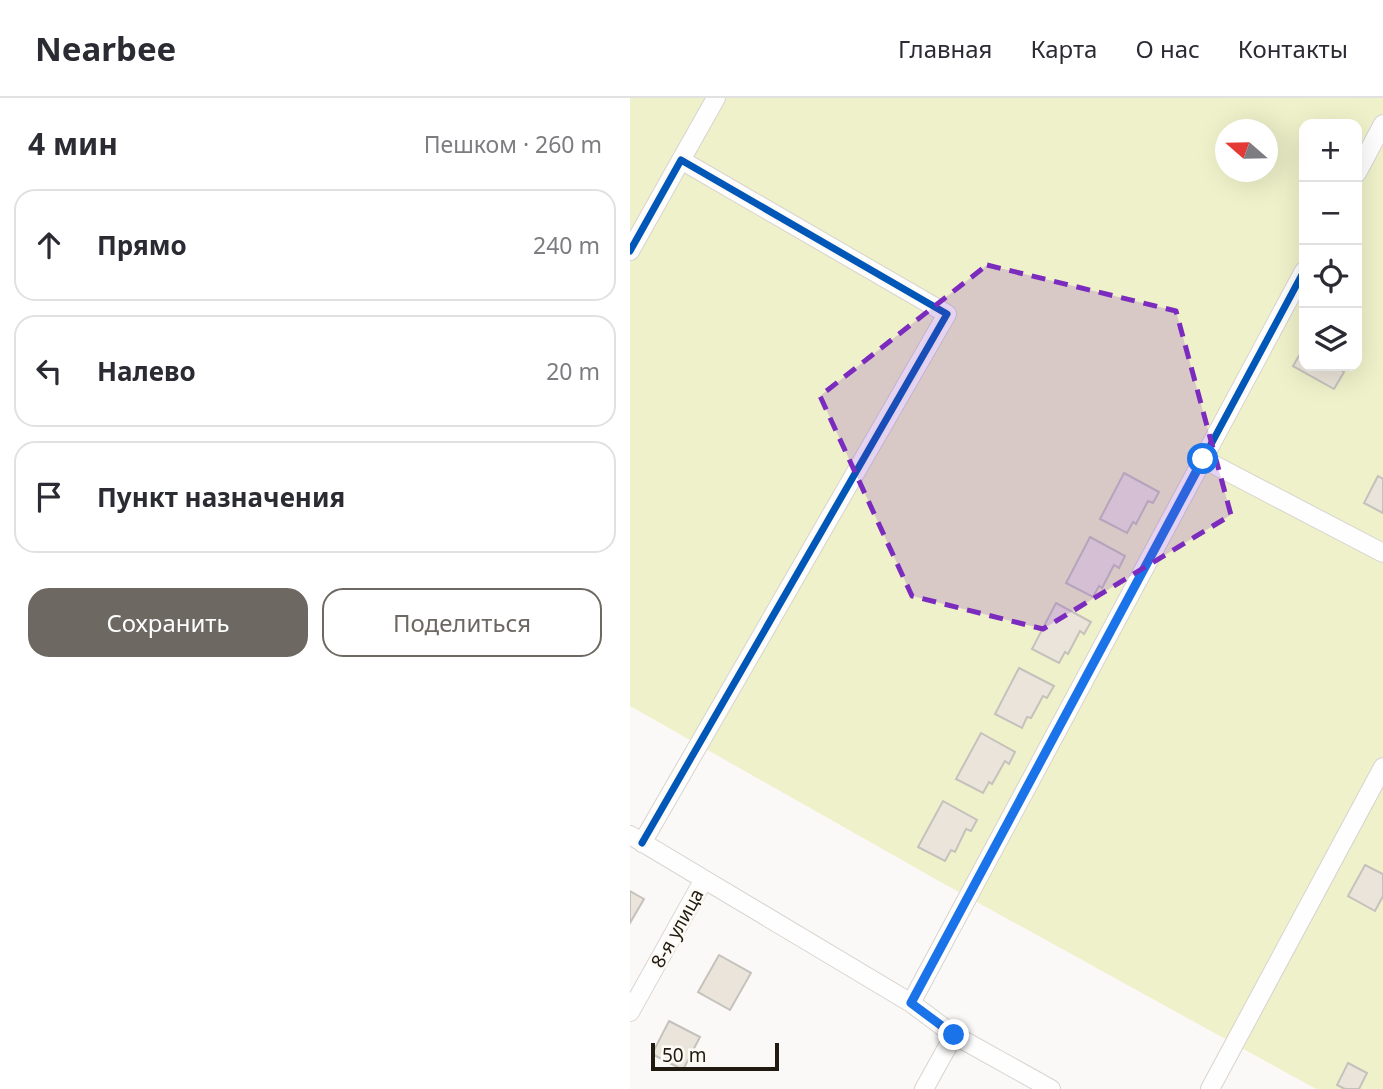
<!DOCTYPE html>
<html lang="ru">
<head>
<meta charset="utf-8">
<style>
  :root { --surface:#fff; --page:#f2f2f3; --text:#2b2b33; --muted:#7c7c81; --line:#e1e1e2; --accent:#6d6862 }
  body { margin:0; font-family:"Noto Sans",sans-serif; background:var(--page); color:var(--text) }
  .controls { position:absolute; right:21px; top:21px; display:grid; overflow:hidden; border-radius:14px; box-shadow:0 7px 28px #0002 }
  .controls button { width:63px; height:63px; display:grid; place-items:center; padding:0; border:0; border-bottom:2px solid var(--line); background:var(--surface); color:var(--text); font:35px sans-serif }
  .compass { position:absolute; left:585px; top:21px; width:63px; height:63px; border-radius:50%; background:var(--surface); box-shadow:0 7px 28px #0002; rotate:290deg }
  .scale { position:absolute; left:21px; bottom:18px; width:128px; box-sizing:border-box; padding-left:7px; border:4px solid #201a11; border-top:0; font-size:19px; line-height:24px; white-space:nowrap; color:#201a11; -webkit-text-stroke:5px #fdfaf5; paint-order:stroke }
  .stop { position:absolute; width:21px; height:21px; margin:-16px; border:5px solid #1a73e8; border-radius:50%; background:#fff }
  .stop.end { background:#1a73e8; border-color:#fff; box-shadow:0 2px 7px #0008 }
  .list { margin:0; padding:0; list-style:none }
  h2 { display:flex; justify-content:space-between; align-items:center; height:91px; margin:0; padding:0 28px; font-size:30px }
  h2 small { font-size:23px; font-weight:400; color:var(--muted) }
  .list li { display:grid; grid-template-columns:46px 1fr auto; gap:21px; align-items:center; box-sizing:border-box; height:112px; margin:0 14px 14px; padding:0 14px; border:2px solid var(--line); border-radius:21px }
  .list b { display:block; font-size:26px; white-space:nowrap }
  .list em { font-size:23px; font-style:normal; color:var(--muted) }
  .actions { display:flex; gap:14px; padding:21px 28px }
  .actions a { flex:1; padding:16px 0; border:2px solid var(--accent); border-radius:21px; text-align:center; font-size:24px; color:var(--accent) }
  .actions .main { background:var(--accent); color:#fff }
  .icon { flex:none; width:38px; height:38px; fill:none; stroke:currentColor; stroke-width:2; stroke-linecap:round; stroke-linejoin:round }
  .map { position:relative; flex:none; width:753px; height:991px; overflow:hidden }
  header { display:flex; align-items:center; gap:42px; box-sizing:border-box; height:98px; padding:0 35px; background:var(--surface); border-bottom:2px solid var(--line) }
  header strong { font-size:33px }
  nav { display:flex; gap:38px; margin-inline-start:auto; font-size:24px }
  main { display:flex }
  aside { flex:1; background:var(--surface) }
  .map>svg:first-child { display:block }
  .green { fill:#eff1ca; fill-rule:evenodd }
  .building { fill:#eae4da; stroke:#c5c1bc; stroke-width:2 }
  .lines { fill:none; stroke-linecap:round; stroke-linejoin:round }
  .minor-casing { stroke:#d8d3ce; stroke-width:20 }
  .minor { stroke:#fefefe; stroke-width:18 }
  .cycleway-casing { stroke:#fdfaf5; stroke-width:11 }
  .cycleway { stroke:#0057b8; stroke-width:7 }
  .route { stroke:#1a73e8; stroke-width:9 }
  .marked { fill:#7b2cbf; fill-opacity:0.2; stroke:#7b2cbf; stroke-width:5; stroke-dasharray:14 9; stroke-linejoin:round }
  .labels { text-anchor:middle; stroke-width:5; stroke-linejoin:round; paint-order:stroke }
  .street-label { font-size:19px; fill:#201a11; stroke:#fdfaf5 }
</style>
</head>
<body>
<header>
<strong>Nearbee</strong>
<nav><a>Главная</a><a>Карта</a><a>О нас</a><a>Контакты</a></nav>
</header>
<main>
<aside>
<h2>4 мин<small>Пешком · 260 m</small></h2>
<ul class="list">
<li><svg class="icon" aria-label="ahead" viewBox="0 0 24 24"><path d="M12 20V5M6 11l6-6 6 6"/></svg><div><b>Прямо</b></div><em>240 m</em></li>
<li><svg class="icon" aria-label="left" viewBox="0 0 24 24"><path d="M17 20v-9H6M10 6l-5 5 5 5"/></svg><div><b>Налево</b></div><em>20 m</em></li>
<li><svg class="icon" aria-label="arrive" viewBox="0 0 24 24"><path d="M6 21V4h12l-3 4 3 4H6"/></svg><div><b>Пункт назначения</b></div></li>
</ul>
<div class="actions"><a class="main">Сохранить</a><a>Поделиться</a></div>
</aside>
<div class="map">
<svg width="753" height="991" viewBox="0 0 753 991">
  <rect width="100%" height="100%" fill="#fbf9f7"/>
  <path class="green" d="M0,0H753V991H686L316,787L0,608ZM674,26H727V268H674ZM596,32H638V74H596Z"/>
  <path class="building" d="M674,249V268H704L714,274L704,291L663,268Z
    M494,375L529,394L523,405L518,403L506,426L503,424L497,435L470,421Z
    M748,378L753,381V415L734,405Z
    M460,439L495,458L489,470L484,467L472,490L469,488L463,499L436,485Z
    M426,505L461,524L454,536L450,533L438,556L435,554L429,565L402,551Z
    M389,570L424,588L417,600L413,598L401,620L397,619L392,630L365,616Z
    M351,635L385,654L379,666L375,663L362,686L359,684L353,695L326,681Z
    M313,703L347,722L341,733L336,731L325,754L321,752L315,763L288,749Z
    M735,767L753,776V798L745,813L718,798Z
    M0,793L14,801L0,825Z
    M89,857L121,875L100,912L68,894Z
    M39,923L70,939L53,972L22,956Z
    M718,965L737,975L729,991H715L707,987Z"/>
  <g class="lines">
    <defs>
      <path id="minor" d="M51,62L86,0
        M727,75L753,26
        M0,153L51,62L317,216L12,745
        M573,361L753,455
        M0,737L281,905L324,937L421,991
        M281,905L674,173
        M0,914L73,783
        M294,991L324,937
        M580,991L753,669"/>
    </defs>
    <use href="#minor" class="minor-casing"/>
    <use href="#minor" class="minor"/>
    <defs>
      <path id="cycleway" d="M0,153L51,62L317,216L12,745
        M281,905L674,173"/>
    </defs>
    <use href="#cycleway" class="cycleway-casing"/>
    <use href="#cycleway" class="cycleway"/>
  </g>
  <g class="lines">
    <path class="route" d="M324,937L281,905L573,361"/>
  </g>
  <path class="marked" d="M357,167L546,213L601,417L413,531L282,498L190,298Z"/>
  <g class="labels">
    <g class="street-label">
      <text transform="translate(47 830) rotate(-61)" y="7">8-я улица</text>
    </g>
  </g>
</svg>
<div class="controls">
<button>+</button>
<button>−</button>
<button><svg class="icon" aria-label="locate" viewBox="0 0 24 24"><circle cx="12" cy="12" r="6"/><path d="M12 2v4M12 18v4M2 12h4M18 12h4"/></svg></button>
<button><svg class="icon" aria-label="layers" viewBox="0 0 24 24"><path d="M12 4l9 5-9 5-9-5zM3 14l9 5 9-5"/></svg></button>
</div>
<svg class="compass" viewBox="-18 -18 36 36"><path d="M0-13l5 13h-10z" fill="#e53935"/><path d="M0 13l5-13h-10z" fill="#7c7c81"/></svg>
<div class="scale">50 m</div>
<div class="stop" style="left:573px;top:361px"></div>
<div class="stop end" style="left:324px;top:937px"></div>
</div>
</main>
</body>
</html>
